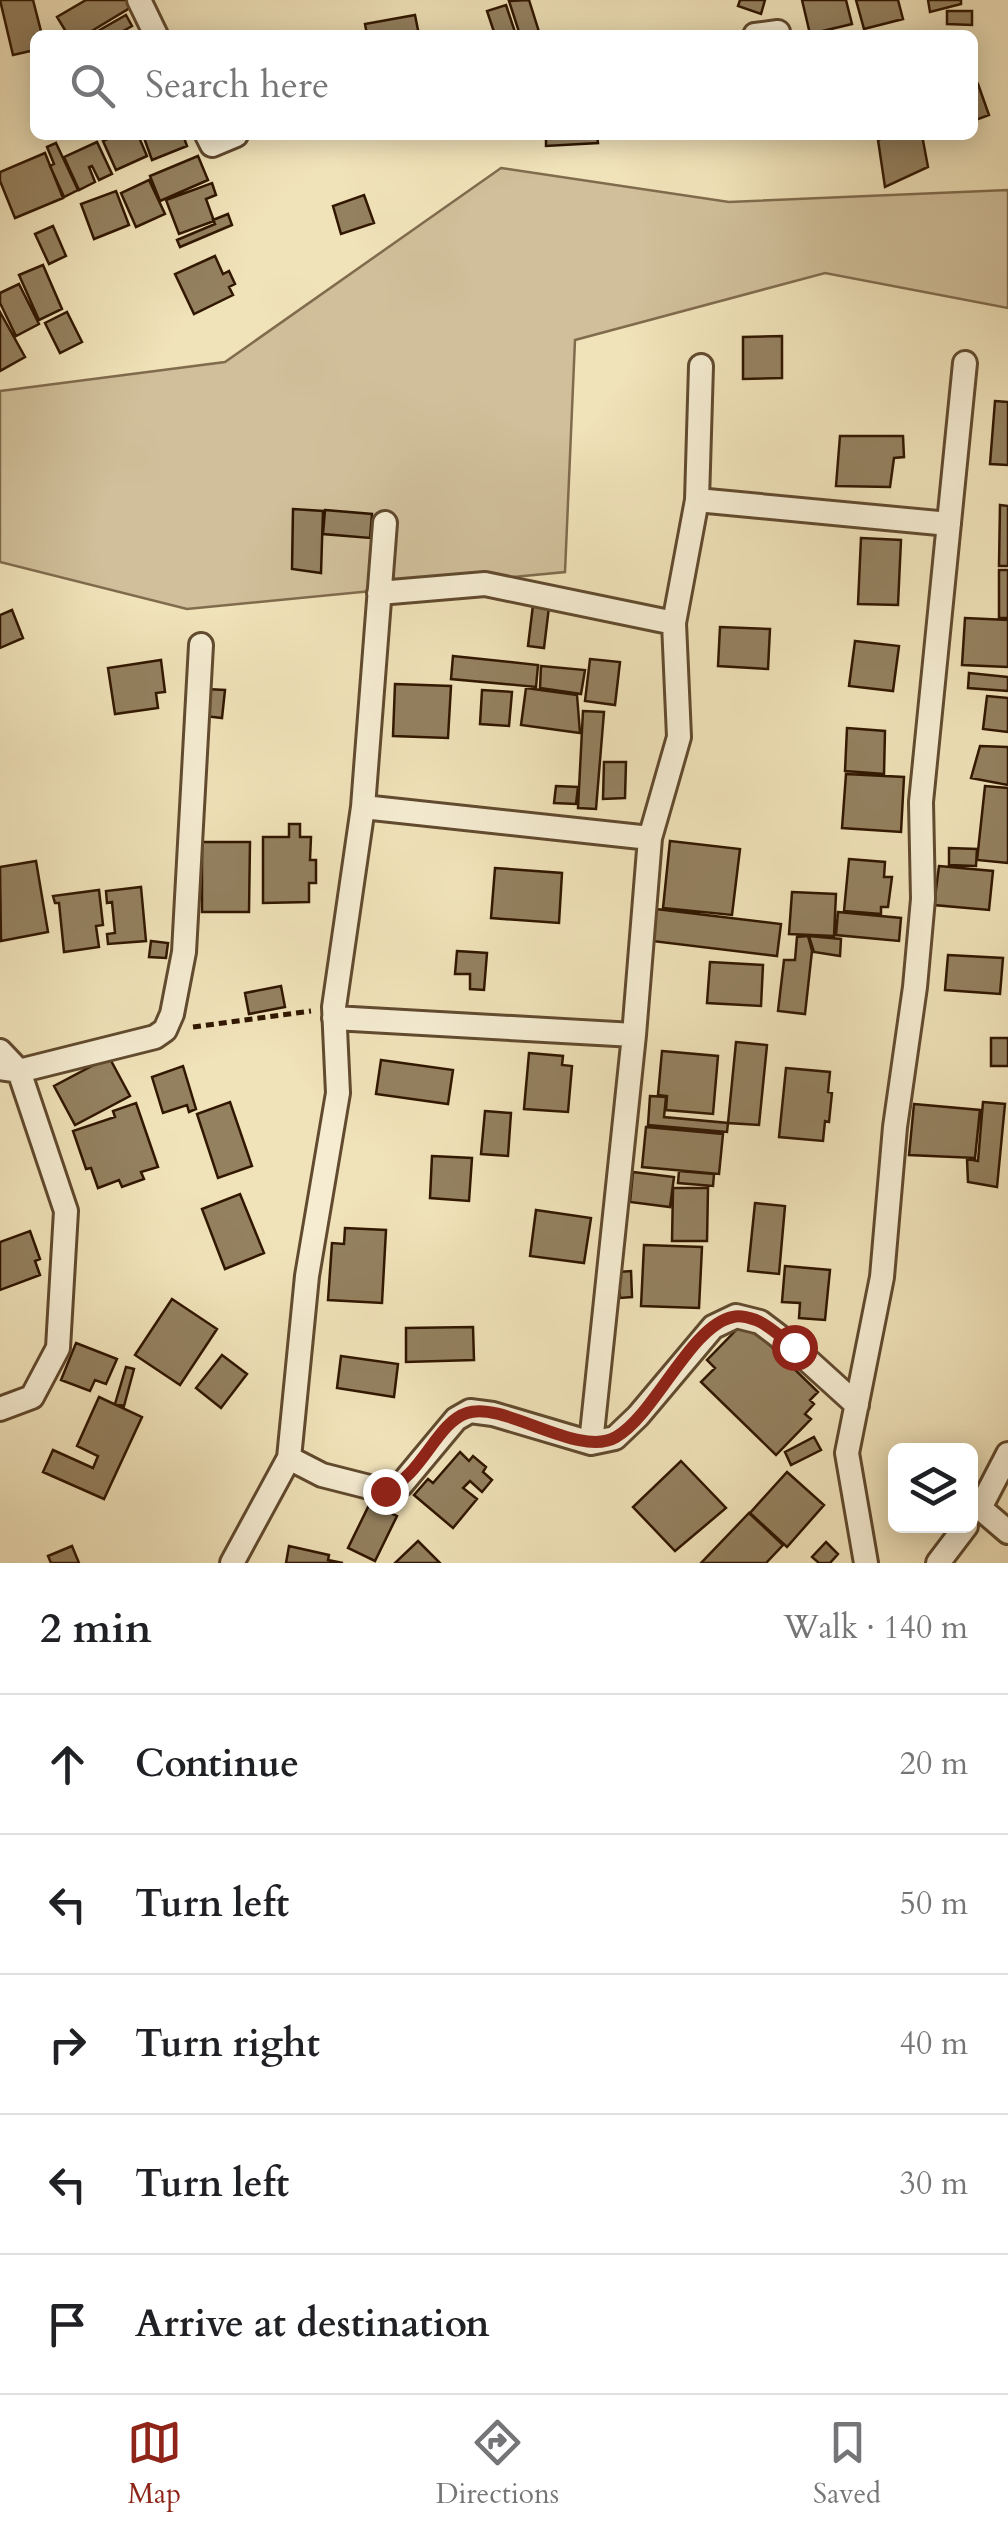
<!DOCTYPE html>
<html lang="en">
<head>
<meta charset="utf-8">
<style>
  :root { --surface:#fff; --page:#f2f2f2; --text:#202124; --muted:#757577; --line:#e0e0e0; --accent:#8f2418 }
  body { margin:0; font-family:Cardo,serif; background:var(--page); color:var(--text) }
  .controls { position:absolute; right:30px; bottom:30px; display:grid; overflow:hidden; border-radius:15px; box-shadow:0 5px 25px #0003 }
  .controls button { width:90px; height:90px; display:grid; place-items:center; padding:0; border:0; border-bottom:2px solid var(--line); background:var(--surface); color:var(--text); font:50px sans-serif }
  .stop { position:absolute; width:30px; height:30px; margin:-22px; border:8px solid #8f2418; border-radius:50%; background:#fff }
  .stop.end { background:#8f2418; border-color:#fff; box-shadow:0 2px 10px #0008 }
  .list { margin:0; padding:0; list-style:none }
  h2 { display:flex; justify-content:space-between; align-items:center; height:130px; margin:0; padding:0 40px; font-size:42px }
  h2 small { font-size:32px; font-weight:400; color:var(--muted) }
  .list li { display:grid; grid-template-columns:65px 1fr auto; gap:30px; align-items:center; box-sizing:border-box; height:140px; padding:0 40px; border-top:2px solid var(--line) }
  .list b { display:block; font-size:38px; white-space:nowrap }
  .list em { font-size:32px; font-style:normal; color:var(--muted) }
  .icon { flex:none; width:55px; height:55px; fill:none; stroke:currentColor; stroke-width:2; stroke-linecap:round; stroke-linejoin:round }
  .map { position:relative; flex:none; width:1008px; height:1563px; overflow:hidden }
  .search { position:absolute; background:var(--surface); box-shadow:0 5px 25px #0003; left:30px; right:30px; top:30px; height:110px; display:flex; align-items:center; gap:25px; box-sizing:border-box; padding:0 35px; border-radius:15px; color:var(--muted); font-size:38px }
  .sheet { height:830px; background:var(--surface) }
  nav { display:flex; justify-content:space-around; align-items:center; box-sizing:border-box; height:140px; border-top:2px solid var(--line); background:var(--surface); font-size:28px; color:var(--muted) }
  nav a { display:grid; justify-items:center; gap:5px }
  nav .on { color:var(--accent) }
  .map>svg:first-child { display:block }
  .green { fill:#d0bf9a; stroke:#806b4d; stroke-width:2.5 }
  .building { fill:#948160; stroke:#311700; stroke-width:2.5 }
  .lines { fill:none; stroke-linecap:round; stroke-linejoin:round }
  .minor-casing { stroke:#614a2e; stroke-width:28 }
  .path { stroke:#311700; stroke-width:5; stroke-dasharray:8 5; stroke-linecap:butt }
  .minor { stroke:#f5ecd2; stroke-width:22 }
  .route { stroke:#8f2418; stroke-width:12 }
</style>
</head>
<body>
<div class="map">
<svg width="1008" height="1563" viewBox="0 0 1008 1563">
  <rect width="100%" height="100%" fill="#f0e2b9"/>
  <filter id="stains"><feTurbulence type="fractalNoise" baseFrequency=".002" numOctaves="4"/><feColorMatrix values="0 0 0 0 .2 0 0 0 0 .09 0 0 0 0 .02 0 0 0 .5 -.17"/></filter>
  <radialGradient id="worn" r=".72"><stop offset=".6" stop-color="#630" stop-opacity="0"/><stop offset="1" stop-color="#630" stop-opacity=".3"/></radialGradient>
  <path class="green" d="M501,168L729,202L1008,190V308L825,273L575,340L565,572L187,609L0,562V391L225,362Z"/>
  <path class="building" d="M0,0H33L42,35H35V50L13,55Z
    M86,0H129L133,6L85,35H68L57,17Z
    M529,0L540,35H520L509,1Z
    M740,0H765L761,14L738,6Z
    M802,0H846L852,24L810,34Z
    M856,0H898L903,19L864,29Z
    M928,0H961V4L930,12Z
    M506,5L516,35H495L487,11Z
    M947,11H972V25L947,24Z
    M126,15L132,26L116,35H91Z
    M415,15L419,35H367L365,24Z
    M978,84L989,115L973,121V86Z
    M116,135H138L147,156L116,170L103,141Z
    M143,135H183L187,146L152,160Z
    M546,135H597L598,143L546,146Z
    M890,135H922L928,167L885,187L878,140Z
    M97,142L112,174L99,180L92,166L89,167L95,182L79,190L64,157Z
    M56,143L78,190L64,197L50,166L54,164L47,147Z
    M45,153L63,198L15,218L0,181V172Z
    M198,156L208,180L160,201L150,176Z
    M149,180L165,214L136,227L121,193Z
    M212,183L216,195L206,199L214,221L179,234L166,200Z
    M116,191L129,225L94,239L81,204Z
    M364,195L374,223L341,234L333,206Z
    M228,214L232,225L180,247L177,240L215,224L213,220Z
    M53,226L66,256L49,264L35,234Z
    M215,256L223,274L229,271L235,284L229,287L233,295L194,314L175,274Z
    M43,265L62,309L39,320L19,275Z
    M19,284L39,324L16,336L0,303V293Z
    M0,312L25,357L0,371Z
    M67,312L82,342L60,353L45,323Z
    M782,336V378L743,379V337Z
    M995,401L1008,402V465L990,464Z
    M840,436H903L904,457L894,458L890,487L836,486Z
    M1000,505L1008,506V566H999Z
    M293,509L323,511L321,573L292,569Z
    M325,510L372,514L370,538L323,534Z
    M861,538L901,540L898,605L858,604Z
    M999,570H1008V618H999Z
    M533,605L549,607L544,648L528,646Z
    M12,610L23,638L0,648V615Z
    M965,618L1008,620V667L962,665Z
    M720,627L770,629L768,669L718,666Z
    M855,641L899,646L893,691L849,686Z
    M453,656L538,665L536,687L451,679Z
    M590,659L620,662L615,705L585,701Z
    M161,660L165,692L156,693L158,708L115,714L108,668Z
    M541,666L585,670L581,694L540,688Z
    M969,673L1008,677V691L968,688Z
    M395,684L451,686L448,738L393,736Z
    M526,688L577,695L580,733L521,725Z
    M206,689L225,690L222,718L204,716Z
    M482,690L512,692L509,726L480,724Z
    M987,696L1008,698V732L983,729Z
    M583,711L604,712L596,809L578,808Z
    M847,728L885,731L884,774L845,771Z
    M980,746L1008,747V785L971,778Z
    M604,762H626L625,798L603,799Z
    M846,774L904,777L901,832L842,828Z
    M556,786L578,787L576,804L554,803Z
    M985,786L1008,788V863L977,860Z
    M289,824H300V837H311L310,860H316V883H309V902L263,903V837H289Z
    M670,841L740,849L732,915L663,908Z
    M202,842H250L249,912H202Z
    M949,848L977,849L976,866L949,865Z
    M849,859L885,862L884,877H892L888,907H881V914L844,911Z
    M36,861L48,932L1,941L0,867Z
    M939,866L993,871L989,910L934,905Z
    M495,868L562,873L559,923L491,918Z
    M141,887L146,941L108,944L107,934L115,933L112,902L107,903L106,891Z
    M99,890L103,925L96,926L99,947L64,952L59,903H55L53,896Z
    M792,892L836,894L834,936L789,934Z
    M656,909L781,924L777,956L652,941Z
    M838,912L901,918L899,941L836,935Z
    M808,936L812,951L805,1014L778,1011L784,960H795L797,937Z
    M809,936L841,939L840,956L814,952Z
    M151,941L168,943L166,958L149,957Z
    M457,951L487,953L484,990L470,989V974H455Z
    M948,955L1003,958L1000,994L945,990Z
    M710,962L763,965L761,1006L707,1003Z
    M281,986L285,1007L249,1014L245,993Z
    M991,1038H1008V1066H991Z
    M736,1042L767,1045L759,1125L728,1123Z
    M662,1051L718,1056L713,1114L666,1110L667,1096L658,1095Z
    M529,1053L563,1056L562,1065L572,1066L568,1112L524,1109Z
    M109,1057L130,1096L75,1125L54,1086Z
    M381,1060L453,1070L448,1104L376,1094Z
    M183,1066L196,1109L189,1112L187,1105L163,1113L152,1077Z
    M786,1068L830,1072L828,1092L832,1093L829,1122L825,1121L823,1141L779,1137Z
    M650,1096L666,1097L664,1117L728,1123L727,1132L648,1125Z
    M230,1102L252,1166L218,1178L197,1114Z
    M983,1102L1005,1104L997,1187L968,1182L967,1159L978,1161Z
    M136,1103L158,1167L141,1172L144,1179L122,1187L119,1180L98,1188L91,1168L86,1169L73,1131L115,1117L113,1111Z
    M914,1104L980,1110L975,1158L909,1155Z
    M485,1111L511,1113L508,1156L481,1154Z
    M646,1127L723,1134L719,1174L642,1167Z
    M432,1156L472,1158L469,1201L430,1198Z
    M679,1171L714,1174L713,1186L678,1183Z
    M633,1172L674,1177L670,1207L630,1202Z
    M673,1188H708L707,1241H672Z
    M240,1194L264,1253L225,1269L202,1209Z
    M755,1203L785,1206L779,1274L748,1271Z
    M536,1210L591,1218L584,1263L530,1256Z
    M345,1228L386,1230L382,1303L328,1300L332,1243L344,1244Z
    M30,1231L40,1259L35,1261L40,1275L0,1290V1242Z
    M644,1245L702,1247L699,1308L641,1306Z
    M785,1266L830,1270L825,1320L799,1318L800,1303L782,1302Z
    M631,1271L632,1297L620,1298L619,1272Z
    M172,1299L217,1329L180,1385L135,1355Z
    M745,1321L818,1392L810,1400L814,1404L805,1414L811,1419L776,1455L701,1382L715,1368L707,1360Z
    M473,1327L474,1360L406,1362V1328Z
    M76,1343L117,1359L106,1384L95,1380L90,1391L61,1380Z
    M222,1355L247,1374L221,1408L196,1388Z
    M341,1356L398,1364L394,1397L337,1388Z
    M126,1367L134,1369L124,1406L115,1404Z
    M99,1397L142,1417L104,1499L43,1472L53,1450L93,1468L98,1456L77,1446Z
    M814,1437L821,1450L791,1465L785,1452Z
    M460,1452L469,1461L473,1456L486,1467L483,1472L492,1480L482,1492L470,1481L463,1488L477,1499L453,1528L414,1495L428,1479L433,1483Z
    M681,1461L726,1508L675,1551L633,1507Z
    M787,1472L824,1505L787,1547L750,1513Z
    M370,1503L397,1516L375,1561L348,1548Z
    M749,1513L783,1545L766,1563H701Z
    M418,1541L440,1563H395Z
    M826,1542L838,1554L830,1563H819L812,1557Z
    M72,1546L79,1563H51L48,1556Z
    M289,1546L329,1555L328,1560L343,1563H286Z"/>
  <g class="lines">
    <defs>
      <path id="minor" d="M139,0L156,35
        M755,35L778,32
        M207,135L212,145L236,135
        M697,500L949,524
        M379,593L485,584L674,623
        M363,807L650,838
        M334,1018L634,1035
        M0,1051L19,1071L0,1068
        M0,1409L32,1397L58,1348L66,1211L19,1071L155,1037L165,1030L172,1014L184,952L201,645
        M591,1443L634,1035L650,838L679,737L674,623L697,500L701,366
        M1008,1454L980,1508L1008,1532
        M289,1458L307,1276L338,1093L334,1007L363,807L385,523
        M232,1563L289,1458L322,1475L385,1491L401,1485L456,1419L470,1411L493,1414L591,1443L615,1438L638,1416L713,1327L736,1316L760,1322L793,1347L857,1405
        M866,1563L847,1453L882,1277L895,1127L915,987L923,899L921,802L965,363
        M938,1563L966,1526"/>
    </defs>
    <use href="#minor" class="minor-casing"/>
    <path class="path" d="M193,1027L311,1011"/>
    <use href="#minor" class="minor"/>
  </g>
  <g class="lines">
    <path class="route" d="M385,1491C423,1475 436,1423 467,1413C503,1400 579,1459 616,1437C655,1415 691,1325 733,1317C739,1315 750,1318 756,1320C769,1325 782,1338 794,1347"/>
  </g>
  <rect width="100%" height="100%" filter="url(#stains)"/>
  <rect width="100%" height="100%" fill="url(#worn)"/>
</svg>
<div class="controls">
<button><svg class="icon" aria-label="layers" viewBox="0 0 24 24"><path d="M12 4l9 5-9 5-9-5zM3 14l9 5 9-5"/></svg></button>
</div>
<div class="stop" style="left:794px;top:1347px"></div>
<div class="stop end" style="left:385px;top:1491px"></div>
<div class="search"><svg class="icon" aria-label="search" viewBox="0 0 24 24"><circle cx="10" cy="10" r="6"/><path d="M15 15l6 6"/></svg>Search here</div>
</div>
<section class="sheet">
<h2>2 min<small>Walk · 140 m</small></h2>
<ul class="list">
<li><svg class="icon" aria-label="ahead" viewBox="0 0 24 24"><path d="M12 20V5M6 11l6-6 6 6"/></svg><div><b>Continue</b></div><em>20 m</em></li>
<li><svg class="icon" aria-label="left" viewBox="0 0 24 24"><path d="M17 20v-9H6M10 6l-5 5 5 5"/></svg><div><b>Turn left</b></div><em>50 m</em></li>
<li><svg class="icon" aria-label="right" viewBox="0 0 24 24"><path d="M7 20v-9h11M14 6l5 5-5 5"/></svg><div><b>Turn right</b></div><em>40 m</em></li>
<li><svg class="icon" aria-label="left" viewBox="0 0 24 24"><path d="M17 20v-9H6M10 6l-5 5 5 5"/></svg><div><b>Turn left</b></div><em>30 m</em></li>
<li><svg class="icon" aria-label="arrive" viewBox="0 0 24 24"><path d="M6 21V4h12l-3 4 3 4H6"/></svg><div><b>Arrive at destination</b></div></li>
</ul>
</section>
<nav>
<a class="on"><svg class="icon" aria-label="map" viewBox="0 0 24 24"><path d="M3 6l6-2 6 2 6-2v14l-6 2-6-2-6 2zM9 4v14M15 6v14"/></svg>Map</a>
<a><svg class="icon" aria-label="directions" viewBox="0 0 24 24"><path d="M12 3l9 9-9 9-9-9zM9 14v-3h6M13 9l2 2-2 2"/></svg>Directions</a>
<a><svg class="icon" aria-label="saved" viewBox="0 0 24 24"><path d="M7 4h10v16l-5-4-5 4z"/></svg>Saved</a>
</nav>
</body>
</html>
